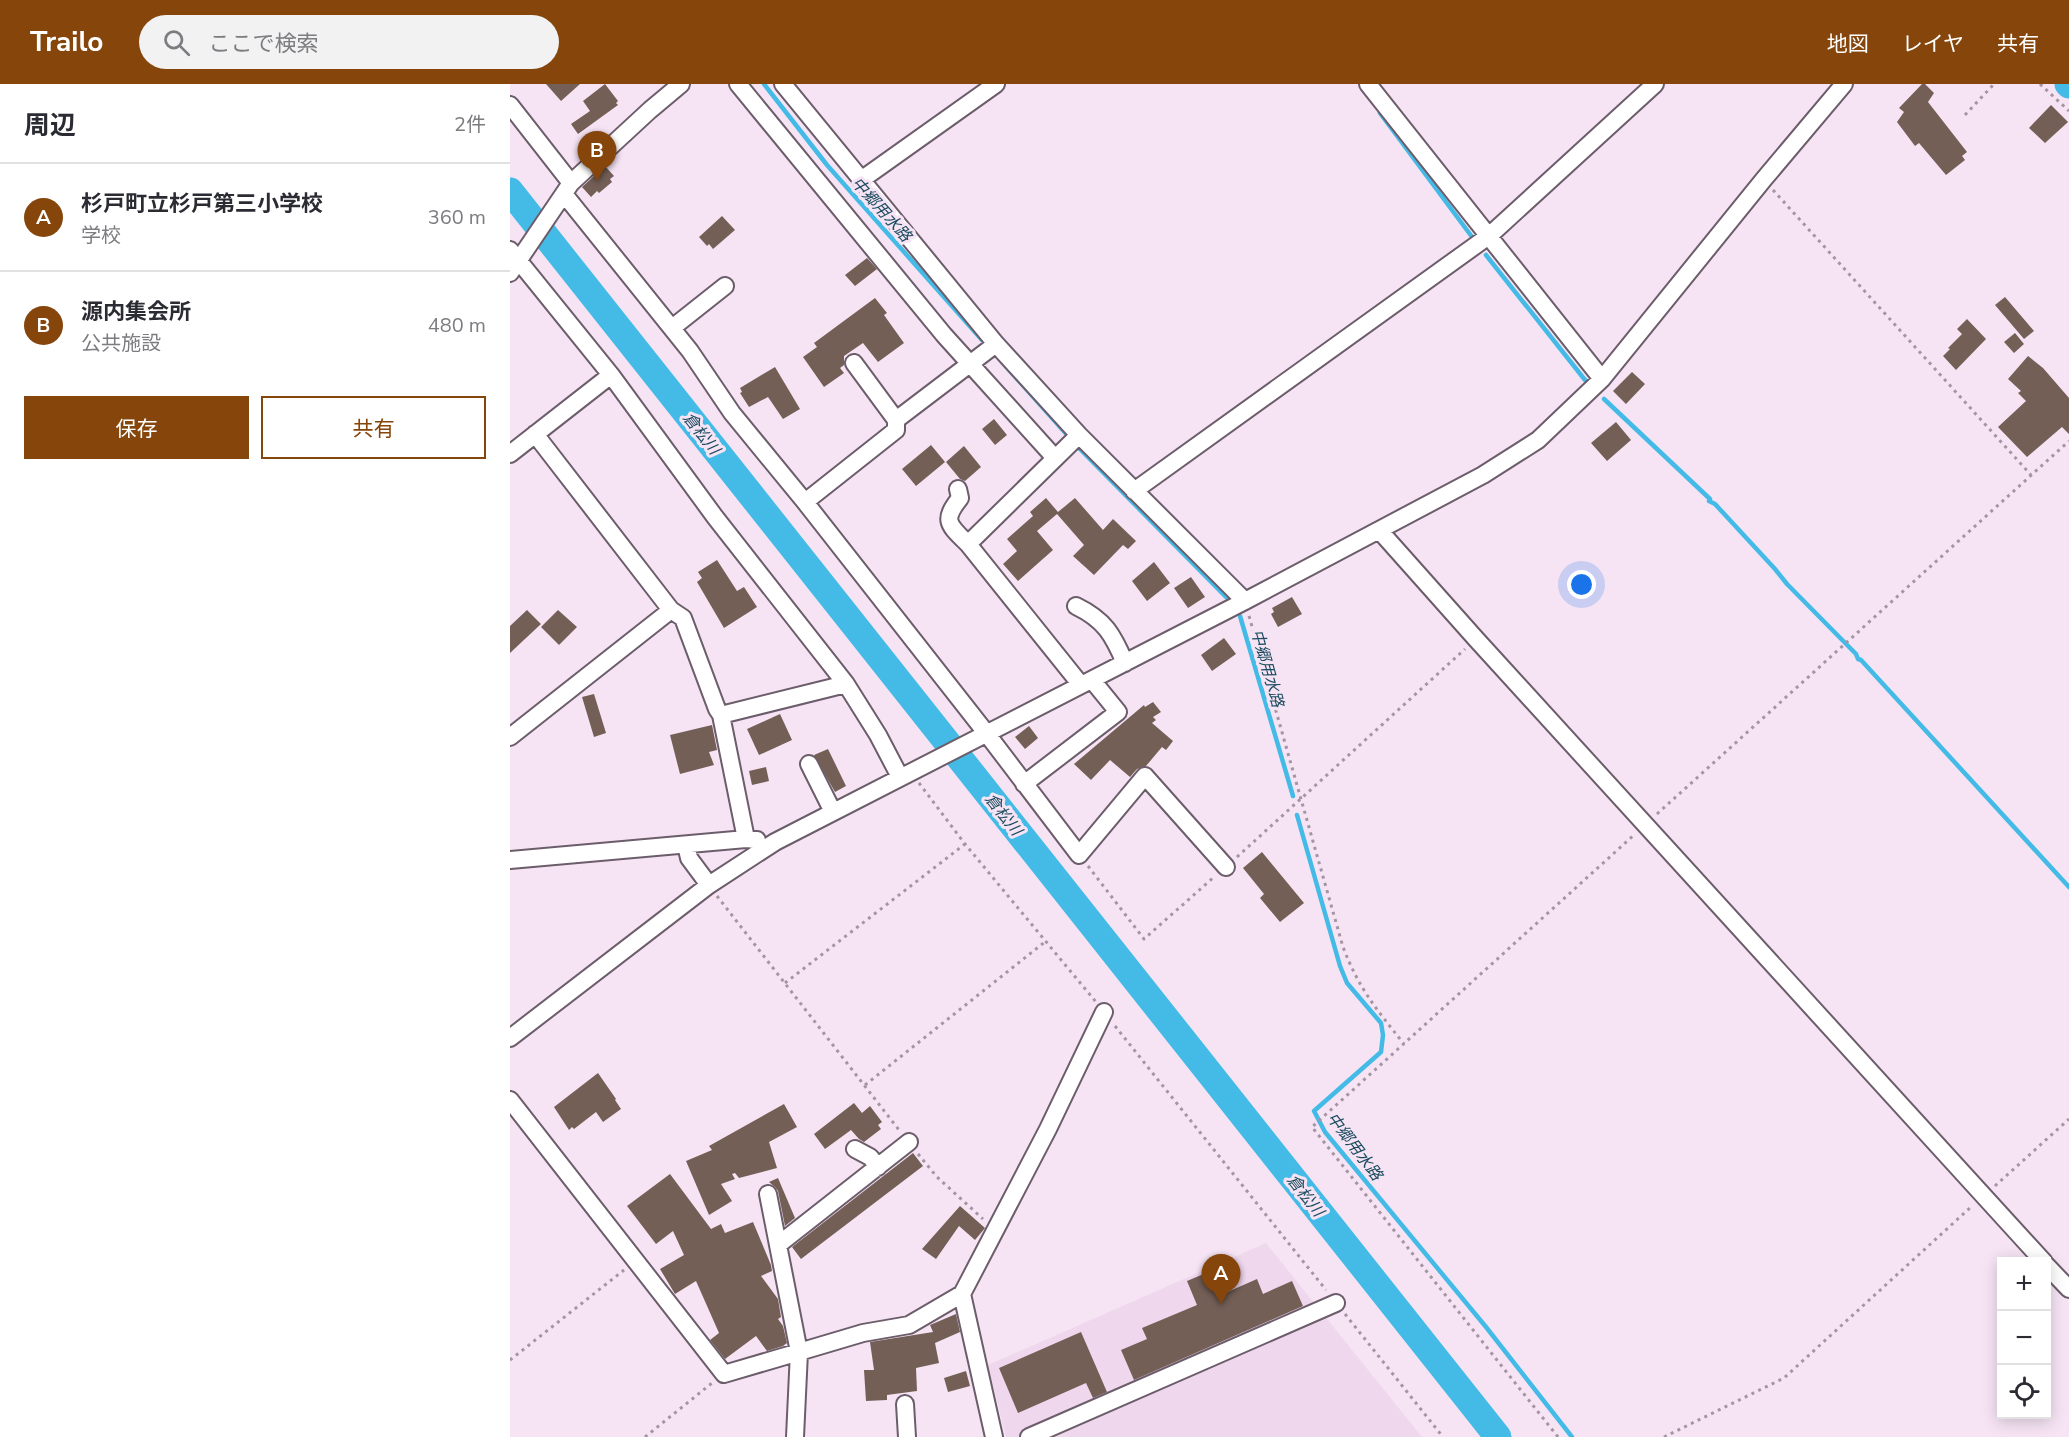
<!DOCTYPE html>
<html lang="ja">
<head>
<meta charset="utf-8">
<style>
  :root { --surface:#fff; --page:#f2f2f3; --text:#2b2b33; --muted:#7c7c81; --line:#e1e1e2; --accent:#85450b }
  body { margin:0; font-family:"Nunito Sans","Noto Sans JP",sans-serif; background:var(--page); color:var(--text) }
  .controls { position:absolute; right:18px; bottom:18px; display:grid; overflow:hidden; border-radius:0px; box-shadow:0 3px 15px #0003 }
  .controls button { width:54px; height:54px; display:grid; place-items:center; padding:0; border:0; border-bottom:2px solid var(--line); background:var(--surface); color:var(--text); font:30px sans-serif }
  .you { position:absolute; left:1072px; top:501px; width:21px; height:21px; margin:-15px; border:4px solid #fff; border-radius:50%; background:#1a73e8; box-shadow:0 0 0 9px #1a73e833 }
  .badge { display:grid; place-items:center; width:39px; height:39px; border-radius:50%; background:var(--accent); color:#fff; font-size:20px; font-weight:700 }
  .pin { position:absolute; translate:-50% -50px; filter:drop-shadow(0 2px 3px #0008) }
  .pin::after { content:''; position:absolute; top:32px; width:21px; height:18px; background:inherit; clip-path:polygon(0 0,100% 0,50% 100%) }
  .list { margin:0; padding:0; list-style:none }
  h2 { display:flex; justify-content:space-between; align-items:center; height:78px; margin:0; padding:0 24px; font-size:26px }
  h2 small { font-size:20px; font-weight:400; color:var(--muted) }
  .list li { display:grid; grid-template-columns:39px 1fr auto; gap:18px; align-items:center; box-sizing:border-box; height:108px; padding:0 24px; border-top:2px solid var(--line) }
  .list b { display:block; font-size:22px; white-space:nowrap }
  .list p { margin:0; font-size:20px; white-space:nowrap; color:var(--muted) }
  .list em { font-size:20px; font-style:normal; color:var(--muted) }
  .actions { display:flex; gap:12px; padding:18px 24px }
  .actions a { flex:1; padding:14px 0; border:2px solid var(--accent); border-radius:0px; text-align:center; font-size:21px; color:var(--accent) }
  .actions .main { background:var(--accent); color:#fff }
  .icon { flex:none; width:33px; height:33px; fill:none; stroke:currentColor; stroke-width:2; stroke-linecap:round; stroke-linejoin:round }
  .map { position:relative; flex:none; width:1559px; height:1353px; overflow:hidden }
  header { display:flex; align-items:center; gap:36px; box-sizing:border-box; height:84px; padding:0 30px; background:var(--accent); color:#fff }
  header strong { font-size:28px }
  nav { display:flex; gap:33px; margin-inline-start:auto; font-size:21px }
  .search { width:420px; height:54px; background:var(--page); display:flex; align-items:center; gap:15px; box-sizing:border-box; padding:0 21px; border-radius:33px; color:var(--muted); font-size:22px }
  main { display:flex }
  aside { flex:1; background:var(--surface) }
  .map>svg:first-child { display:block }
  .built { fill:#efd7ed }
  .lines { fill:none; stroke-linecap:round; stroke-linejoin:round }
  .stream { stroke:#44bbe6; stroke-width:4.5 }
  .river { stroke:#44bbe6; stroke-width:27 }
  .building { fill:#745f57 }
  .minor-casing { stroke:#6c5d6b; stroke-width:20 }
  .path { stroke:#a395a1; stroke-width:3; stroke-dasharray:3 4.5; stroke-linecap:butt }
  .minor { stroke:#fff; stroke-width:16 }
  .labels { text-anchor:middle; stroke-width:6; stroke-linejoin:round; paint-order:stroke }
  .water-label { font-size:16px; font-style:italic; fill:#1a4b5e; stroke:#f6e4f4 }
</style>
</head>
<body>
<header>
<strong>Trailo</strong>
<div class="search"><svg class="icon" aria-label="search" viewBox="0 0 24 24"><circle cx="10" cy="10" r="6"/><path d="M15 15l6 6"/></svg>ここで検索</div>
<nav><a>地図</a><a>レイヤ</a><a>共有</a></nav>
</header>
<main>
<aside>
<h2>周辺<small>2件</small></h2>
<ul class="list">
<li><span class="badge">A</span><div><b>杉戸町立杉戸第三小学校</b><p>学校</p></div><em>360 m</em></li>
<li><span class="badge">B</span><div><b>源内集会所</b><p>公共施設</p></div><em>480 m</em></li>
</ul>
<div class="actions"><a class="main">保存</a><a>共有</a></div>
</aside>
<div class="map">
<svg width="1559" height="1353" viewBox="0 0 1559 1353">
  <rect width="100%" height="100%" fill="#f6e4f4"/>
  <path class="built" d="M756,1159L912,1353H496L478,1281Z"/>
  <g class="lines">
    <path class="stream" d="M254,0L317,81L472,256
      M870,29L965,157
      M976,171L1075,296
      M492,278L559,353
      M1094,315L1200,415L1199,417L1205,420L1265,485L1277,500L1346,570L1348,575L1351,576L1559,803
      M566,361L717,514
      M730,532L783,712
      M787,731L830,882L837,899L871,939L873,951L871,968L804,1027L815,1048L976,1243L1062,1353"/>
    <path class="river" d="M1558,0L1559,1
      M0,107L988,1353"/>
  </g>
  <path class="building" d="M36,0H70L51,17Z
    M95,0L108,17L106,19L108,21L68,50L61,40L80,27L73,17Z
    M1412,0H1415L1424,9L1418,18L1457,68L1452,72L1455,76L1436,91L1409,59L1405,62L1387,38L1394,28L1389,24Z
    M1541,21L1558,38L1535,59L1519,44Z
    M95,82L104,92L100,95L102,98L89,109L87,107L81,113L72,103Z
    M212,132L225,146L203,165L199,160L197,162L189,153Z
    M357,174L367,185L345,202L335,191Z
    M1495,213L1524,247L1514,255L1485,221Z
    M365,214L377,229L374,231L394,259L368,278L353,259L334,272V281L330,284L334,289L314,303L293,273L307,263L304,259Z
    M1457,235L1476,255L1446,286L1433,272L1440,265L1438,264L1452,250L1447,245Z
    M1505,249L1514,260L1504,269L1494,258Z
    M1518,272L1533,284L1559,314V350L1552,343L1517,373L1488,343L1516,317L1508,309L1511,307L1498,295Z
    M265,283L290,325L273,335L258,313L239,323L230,309L232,308L230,304Z
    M1122,288L1135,300L1116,320L1103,307Z
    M484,335L497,351L485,361L472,345Z
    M1106,338L1121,356L1097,377L1081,359Z
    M421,361L435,378L406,402L392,385Z
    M454,362L471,383L455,397L450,395L436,378Z
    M536,414L548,428L565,414L593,446L603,435L626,457L618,465L613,461L584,491L563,472L574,461L547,430L527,447L543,466L508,497L493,480L507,467L497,455L523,432L520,428Z
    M207,476L227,507L234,503L247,523L214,544L187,498L192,494L188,488Z
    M644,478L660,499L637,517L622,497Z
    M681,493L695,513L678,524L664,504Z
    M782,513L792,530L768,543L761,530L764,528L762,524Z
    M17,526L31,540L0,569V542Z
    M48,526L67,543L49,561L31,543Z
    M714,554L726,570L702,587L691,571Z
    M84,610L96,649L84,653L72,613Z
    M643,618L651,628L643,633L646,636L642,639L663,657L656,666L652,663L636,682L627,685L620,693L600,676L581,696L564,680L634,621L635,623Z
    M270,630L282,656L249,671L237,645Z
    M202,641L207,666L199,668L204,681L170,690L160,651Z
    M519,642L528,654L515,665L505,653Z
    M318,665L336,702L325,708L304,671Z
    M256,683L259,697L242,701L239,687Z
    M752,768L794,819L770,838L750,814L754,810L733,784Z
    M88,989L106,1015L105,1016L111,1025L93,1038L86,1028L64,1045L62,1043L59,1046L44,1023Z
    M344,1019L352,1029L360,1022L372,1038L368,1041L371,1045L354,1058L349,1055L341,1046L315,1065L304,1050Z
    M274,1020L287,1043L259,1058L267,1084L229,1094L225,1089L222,1090L225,1095L211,1100L222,1117L199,1131L176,1077L202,1066L199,1062Z
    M403,1069L413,1082L291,1175L282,1163Z
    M160,1090L201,1145L211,1140L215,1149L243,1138L261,1181L262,1187L251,1192L268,1215L271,1233L268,1235L273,1242L277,1259L273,1262L257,1267L246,1252L215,1275L200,1256L209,1249L186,1197L165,1210L150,1185L174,1171L163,1147L146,1160L117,1122Z
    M268,1094L285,1134L275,1142L268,1107L265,1103L259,1098Z
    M450,1122L475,1144L465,1156L449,1142L426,1175L412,1165Z
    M703,1186L713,1210L747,1195L753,1210L782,1197L793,1222L624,1296L611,1266L637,1255L632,1244L687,1221L677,1197Z
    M446,1230L450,1248L425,1259L429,1279L406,1284L407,1307L377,1311V1316L356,1317L354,1286H364L360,1258L423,1248L420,1241Z
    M571,1248L597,1308L583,1314L576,1299L508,1329L489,1284Z
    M456,1287L460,1302L438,1308L434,1294Z"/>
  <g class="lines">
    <defs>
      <path id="minor" d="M228,0L434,251L545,374
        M273,0L486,260L569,351L735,517
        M858,0L1092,295
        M0,21L61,99
        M351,96L486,0
        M54,110L180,267L222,329L295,418L477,650L569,771L635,692L716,783
        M0,166L101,291L205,433L336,600L368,651L390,693
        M0,189L61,99L140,26L171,0
        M162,244L215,202
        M344,279L386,336
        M25,350L161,526
        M569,351L458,460L571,601
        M0,370L101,291
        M448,405L450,414C432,437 438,440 458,460
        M624,407L980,151L1145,0
        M295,418L386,346V336L486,260
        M869,446L966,555L1534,1178
        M566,522C595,536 603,551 615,579
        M211,631L336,600
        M0,653L161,526L173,534L207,625L211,631L236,755
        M299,680L323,728
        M514,700L608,628L582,596
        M176,761L179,774L199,801
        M0,776L236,755L247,756
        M0,954L199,801L265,758L735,517L973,391L1028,356L1092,295L1254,95L1334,0
        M0,1016L214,1290L289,1268L285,1353
        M345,1065L360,1073L368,1083
        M258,1110L289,1268L353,1249L399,1241L452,1210
        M268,1161L399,1058
        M1536,1181L1559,1205
        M395,1320L397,1353
        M484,1353L452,1210L538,1045L594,928
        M519,1353L826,1219"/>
    </defs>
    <use href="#minor" class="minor-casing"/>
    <path class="path" d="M1530,0L1559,27
      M1455,31L1484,0
      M1263,106L1521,391
      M739,532L833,863C849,905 867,926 894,960
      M409,699L455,760L586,918
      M1147,730L1559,357
      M727,773L955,565
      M578,782L634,855L704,793
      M207,812L389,1046
      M275,899L455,760
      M605,942L816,1206
      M355,1001L536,857
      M408,1070L427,1093L473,1135
      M1485,1102L1559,1035
      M835,1230L933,1353
      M0,1276L114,1186
      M135,1353L202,1299
      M1048,1353L802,1043L1124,751
      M1154,1353L1274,1294L1462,1122"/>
    <use href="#minor" class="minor"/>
  </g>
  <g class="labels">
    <g class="water-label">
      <text transform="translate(372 125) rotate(48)" y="6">中郷用水路</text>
      <text transform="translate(192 349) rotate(52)" y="6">倉松川</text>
      <text transform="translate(758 584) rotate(74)" y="6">中郷用水路</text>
      <text transform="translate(494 730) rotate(52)" y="6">倉松川</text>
      <text transform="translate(845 1062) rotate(53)" y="6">中郷用水路</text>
      <text transform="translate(796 1111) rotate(52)" y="6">倉松川</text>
    </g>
  </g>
</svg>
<div class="controls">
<button>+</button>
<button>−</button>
<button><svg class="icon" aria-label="locate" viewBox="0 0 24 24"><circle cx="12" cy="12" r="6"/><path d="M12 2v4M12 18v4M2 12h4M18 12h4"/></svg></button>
</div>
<div class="you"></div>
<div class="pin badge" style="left:711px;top:1220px">A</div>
<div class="pin badge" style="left:87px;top:97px">B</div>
</div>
</main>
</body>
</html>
